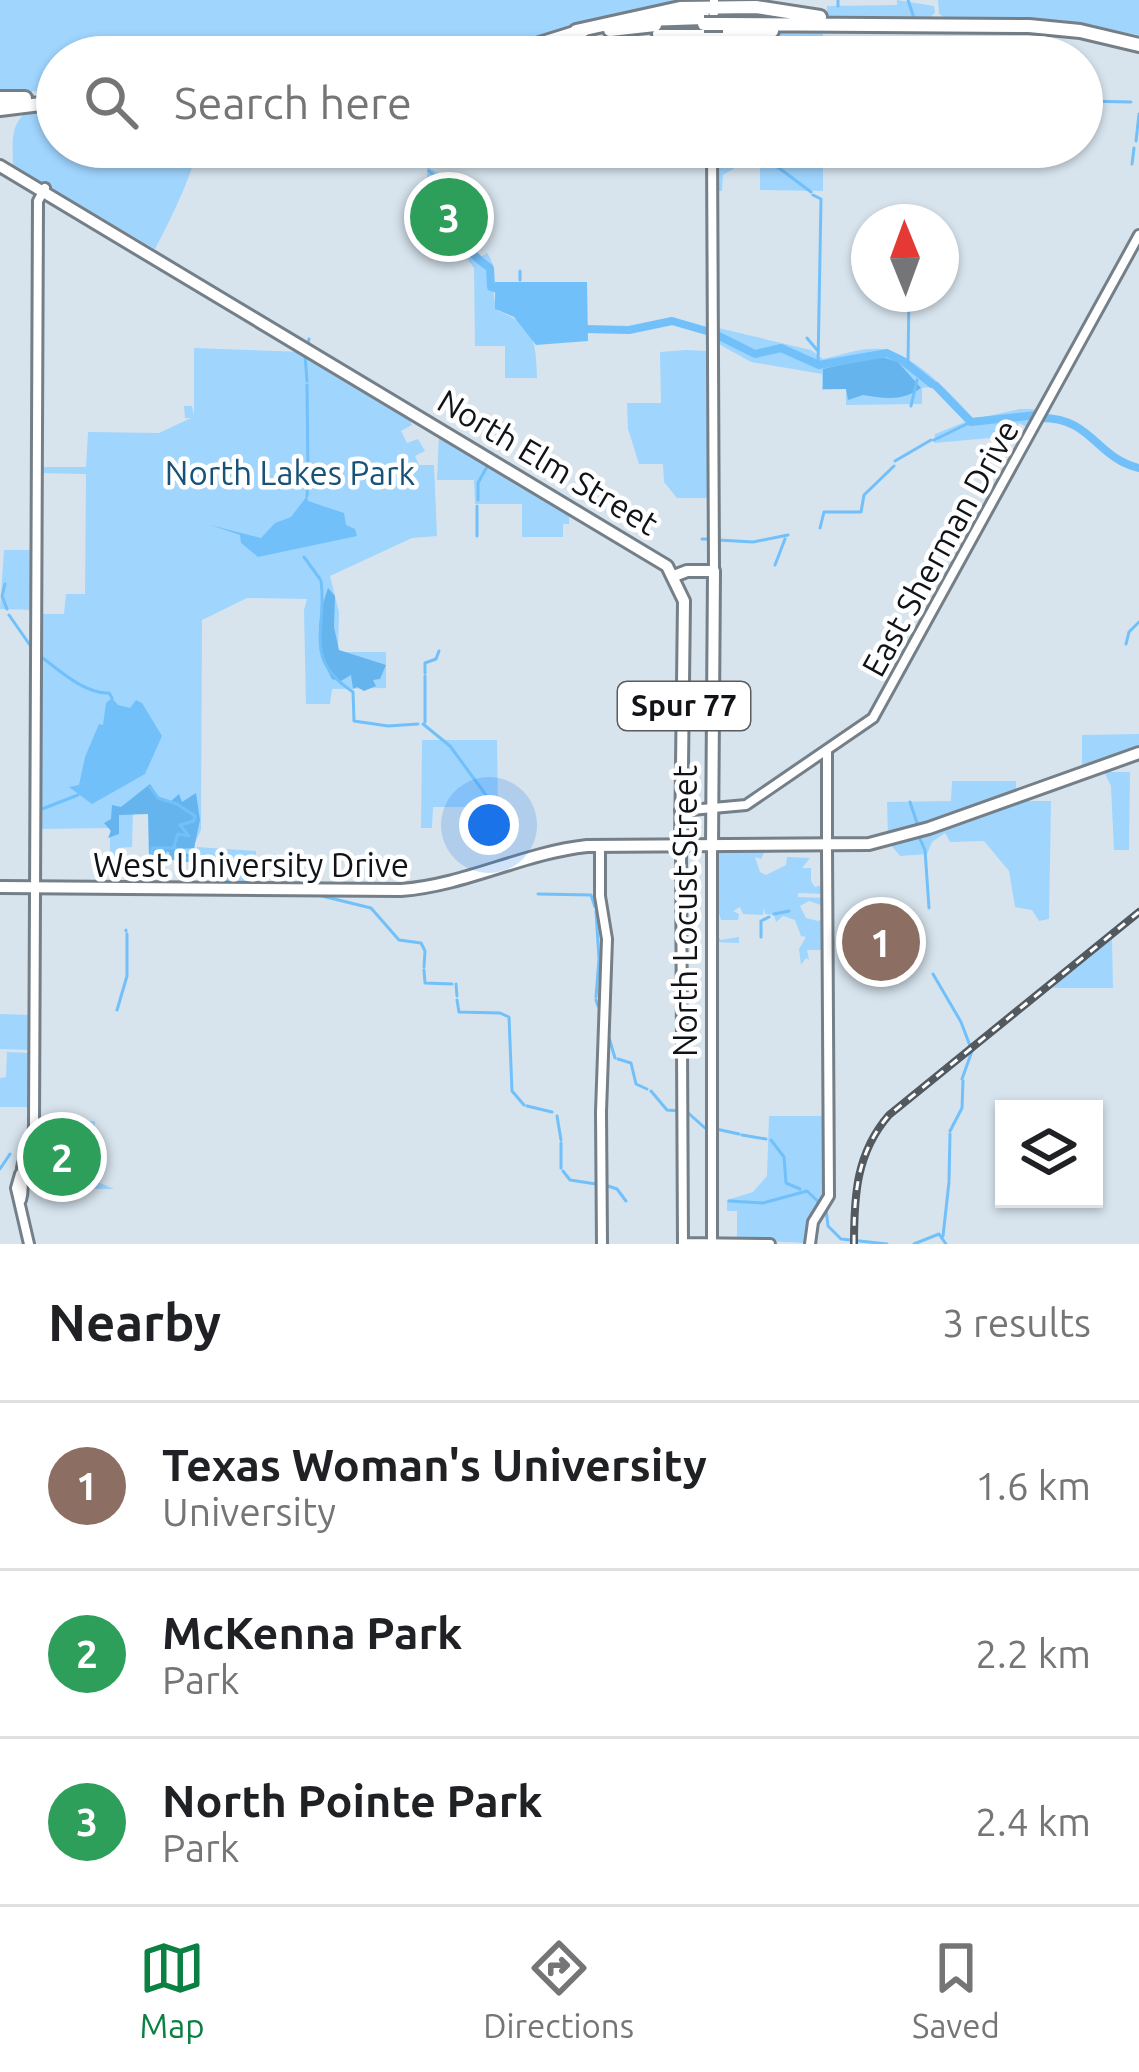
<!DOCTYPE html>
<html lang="en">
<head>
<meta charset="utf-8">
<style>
  :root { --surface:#fff; --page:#f6f6f6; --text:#202124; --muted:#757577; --line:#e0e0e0; --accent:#0b8043 }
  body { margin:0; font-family:Ubuntu,sans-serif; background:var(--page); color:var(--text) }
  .controls { position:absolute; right:36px; bottom:36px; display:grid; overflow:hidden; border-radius:0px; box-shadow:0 3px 9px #0004 }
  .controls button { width:108px; height:108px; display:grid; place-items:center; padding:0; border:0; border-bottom:3px solid var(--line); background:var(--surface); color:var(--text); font:60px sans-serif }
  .compass { position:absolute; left:851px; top:204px; width:108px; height:108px; border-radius:50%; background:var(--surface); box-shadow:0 3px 9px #0004; rotate:359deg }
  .you { position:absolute; left:489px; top:825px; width:42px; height:42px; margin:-30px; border:9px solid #fff; border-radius:50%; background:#1a73e8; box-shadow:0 0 0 18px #1a73e833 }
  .badge { display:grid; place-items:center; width:78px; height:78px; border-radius:50%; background:var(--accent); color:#fff; font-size:39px; font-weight:700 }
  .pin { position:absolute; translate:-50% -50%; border:6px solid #fff; box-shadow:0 3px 12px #0006 }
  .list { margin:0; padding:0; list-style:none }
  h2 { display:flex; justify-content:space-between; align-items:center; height:156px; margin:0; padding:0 48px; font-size:51px }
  h2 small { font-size:39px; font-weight:400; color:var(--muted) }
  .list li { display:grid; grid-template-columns:78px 1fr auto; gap:36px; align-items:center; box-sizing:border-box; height:168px; padding:0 48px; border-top:3px solid var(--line) }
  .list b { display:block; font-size:45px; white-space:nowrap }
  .list p { margin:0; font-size:39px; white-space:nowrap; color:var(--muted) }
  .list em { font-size:39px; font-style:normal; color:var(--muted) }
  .icon { flex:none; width:66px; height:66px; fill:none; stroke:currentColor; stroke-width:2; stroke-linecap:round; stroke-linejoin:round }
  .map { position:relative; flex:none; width:1139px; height:1244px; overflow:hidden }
  .search { position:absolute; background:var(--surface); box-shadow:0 3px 9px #0004; left:36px; right:36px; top:36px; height:132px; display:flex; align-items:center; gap:30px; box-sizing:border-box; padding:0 42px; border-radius:66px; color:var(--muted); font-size:45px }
  .sheet { height:660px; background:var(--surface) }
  nav { display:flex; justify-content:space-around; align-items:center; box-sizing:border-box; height:168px; border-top:3px solid var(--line); background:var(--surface); font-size:33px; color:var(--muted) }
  nav a { display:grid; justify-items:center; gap:6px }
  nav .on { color:var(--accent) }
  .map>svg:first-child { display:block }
  .green { fill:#a0d5fe }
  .forest { fill:#65b4ee }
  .water { fill:#71c0fa }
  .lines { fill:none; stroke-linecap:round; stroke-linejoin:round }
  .stream { stroke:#71c0fa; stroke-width:3 }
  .river { stroke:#71c0fa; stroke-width:8 }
  .secondary-casing { stroke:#747f88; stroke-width:14 }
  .primary-casing { stroke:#747f88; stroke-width:16 }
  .highway-casing { stroke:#747f88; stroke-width:18 }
  .secondary { stroke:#fff; stroke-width:8 }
  .primary { stroke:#fff; stroke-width:10 }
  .highway { stroke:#fff; stroke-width:12 }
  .rail-casing { stroke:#52595f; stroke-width:8 }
  .rail { stroke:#fff; stroke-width:3; stroke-dasharray:9; stroke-linecap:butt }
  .highway-bridge-casing { stroke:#747f88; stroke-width:18; stroke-linecap:butt }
  .highway-bridge { stroke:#fff; stroke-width:12 }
  .labels { text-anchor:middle; stroke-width:9; stroke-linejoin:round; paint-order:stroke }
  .shield { fill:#fff; stroke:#585a5d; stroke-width:3 }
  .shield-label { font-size:30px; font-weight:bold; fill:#101418 }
  .street-label { font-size:33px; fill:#101418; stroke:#fff }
  .park-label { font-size:33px; fill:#175278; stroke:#fff }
</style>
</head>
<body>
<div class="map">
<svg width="1139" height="1244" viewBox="0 0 1139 1244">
  <rect width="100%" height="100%" fill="#d7e4ee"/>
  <path class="green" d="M0,0H694L641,9L487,57H57V90L0,93Z
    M897,0L934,6L935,13L930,17L827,16V6L897,5Z
    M938,0H1139V35L1061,20L944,17L939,14Z
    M823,29V57H716L717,37Z
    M57,105V147H199C188,183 173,215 155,249L13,166C13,147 9,125 26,113L18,109Z
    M714,147H823V191L760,190V160L750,159L723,175L722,191H713Z
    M427,167L469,190H483V200L462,201L466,241L481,257L487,253C501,271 488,291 498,311C535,325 536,342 537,378H505V346H475L474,268L427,204Z
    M714,327L811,350L823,359C841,355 863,347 881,349C913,352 953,396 974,419L1020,409H1041L1030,429L1019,423L1012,436L934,443L935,434L965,422L932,387L922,388V404L846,405V389L822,390V374L751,362L715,342Z
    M194,348L303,352L405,411L412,425L401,431L407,443L418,439L425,451L415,456L419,465H434L437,536L412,538L330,576L339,612L338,652H386V688L332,689L330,704H306L304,610L307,599L247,598L202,620L201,830L195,843V859L150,858V813H133L132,847L118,848V862H110V828L38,829L40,614H64L66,594H85L86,474L41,473V467H86L88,432L159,433L191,418H185L184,406H192L194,416Z
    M686,350L709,351L712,498H677L664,482L663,464H639L628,429L627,403H661L660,352Z
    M439,435L569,512V524H563V537H522V504H475L474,480H437Z
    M36,541L35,610L0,609L4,550H31Z
    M1139,734V751L1082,769V735Z
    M422,740H497L498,807H433L432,828H421Z
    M1104,772H1130L1129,850H1114L1111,786Z
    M952,781H1016V795L888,836L887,802L951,801Z
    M1027,801H1051L1049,919L1039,921L1032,910L1015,907L1009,871L984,841L950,842L945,833L932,842L927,854L900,856L891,845Z
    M197,847L256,851V866L245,870V885L232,887L198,871Z
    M715,850L782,851L764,853L761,859L755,857L760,872L766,875L786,865L787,857L810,858L802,868H811V881L815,887L825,884V894L798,893V897L825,898L824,906L809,901L800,906L806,918L818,921L824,918V950H807L809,960L806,958L801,965L799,949L806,937L801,936L795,920L783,916L776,922L774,915L765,914L764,907L763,915L743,914L740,907L733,911L739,914L738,920H721L717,906L716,935L721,940L739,937V943L714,942Z
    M1112,939L1113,988H1053V987Z
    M0,1014L32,1015L31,1050L0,1049Z
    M7,1052L32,1053L30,1107H0V1078L6,1077Z
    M769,1116H827L826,1197L808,1243L737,1240V1211H727V1200L753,1192L767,1176Z
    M35,1121H95V1172L100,1183L114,1189L33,1188L26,1184C23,1162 34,1144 35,1121Z"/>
  <path class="forest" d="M879,356L898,362L921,388C902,402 883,398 863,395L848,400L846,389H823V369Z
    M328,588L335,596L334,627L339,650L386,665L380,679L373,680L376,686L364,691L357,687L353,689L351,675L341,681L332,679C313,643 318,617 328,588Z
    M150,784L159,798L170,802L179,794L182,802L196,793L200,820L194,848L180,849L189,855L194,853L195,863L166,859L170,853L167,851L161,860L157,851L155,856L149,857L148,814L119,815V834L108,838L111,831L104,823L111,819L112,805L121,807Z"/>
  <path class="water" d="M495,282H587L588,341L536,345L514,317L495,309Z
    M307,496L308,501L344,513L346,525L355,529L357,536L258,557L241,543L240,535L210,525L261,538L275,523L291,517Z
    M112,698L118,705L130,708L136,700L142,703L162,736L145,774L92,804L69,787L79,785L85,757L99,724L103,725L106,703Z"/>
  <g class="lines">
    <path class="stream" d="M838,0V6
      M908,0L913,15
      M935,52H936
      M942,52H956
      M1082,101L1131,102
      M1136,141L1139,114
      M751,147L811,192
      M1132,164L1134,148
      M429,171L441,182L445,199
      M813,195L821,199L818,365
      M910,212V222
      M520,280V271
      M807,338L817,350
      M308,343L309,339
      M305,356L307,381
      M908,364L909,294
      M307,385L308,474
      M911,406L917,380
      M934,440L971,422
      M895,461L931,440
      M307,496L308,477
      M478,500V483L488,465
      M820,528L824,512H861L864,495L894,466
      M477,536V506
      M702,539H709
      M718,540L753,542L788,535
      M304,557L320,579
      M775,565L785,539
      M321,581C328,629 301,658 353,692L354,721L388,726L418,724
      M5,584L2,596L7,609
      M9,615L32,648
      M1126,644L1129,632L1139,622
      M40,656C58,669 84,694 109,693L112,698
      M425,673V663L436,659L439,651
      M425,676V722
      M423,724L450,746L494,806
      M150,787L158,798L177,804L195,816L194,821L180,825L189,836L178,834L174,846L179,854L195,862
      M910,802L919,829
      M42,809L78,795
      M920,839L925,850L929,908
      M198,864L233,883
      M147,882L152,848H173
      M538,894L591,895L595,907
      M322,896L371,908L399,940L421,943L425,951L424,967
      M774,914L789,911
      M126,930V931
      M761,937V921L769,917
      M424,970L425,983L452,984
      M933,974L961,1022L972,1051L962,1079
      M456,984L457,996
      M596,997L599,959L596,911
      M457,1000L459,1012L500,1013L509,1017L512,1091L524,1105
      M596,1000L598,1006
      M117,1010L127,976V934
      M607,1031L615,1058
      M618,1059L631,1063L636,1084L647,1089
      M651,1091L667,1110L680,1111
      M527,1106L552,1112
      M686,1111L705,1128
      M557,1116L561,1140
      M716,1129L739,1134
      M950,1131L962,1108L963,1081
      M742,1135L766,1139
      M771,1140L784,1157L786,1183L800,1189
      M561,1143V1168
      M0,1169L10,1154
      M563,1171L570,1180L596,1184
      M949,1180L950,1134
      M605,1185L617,1189L626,1201
      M729,1201L763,1203L807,1191L826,1209L828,1226L841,1239L887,1244
      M943,1236L949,1182
      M914,1244L939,1234L946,1244"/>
    <path class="river" d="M446,204C469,230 452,242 490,268L491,287L501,290
      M584,329L629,330L672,321L710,332
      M713,333L755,354L781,348L819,365L887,353L903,361L932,384
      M936,386L971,422L1037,415
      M1042,418C1092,418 1096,458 1139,468"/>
    <defs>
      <path id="secondary" d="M657,34H714
        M713,57L714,0
        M712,147L714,571
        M680,811L746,805L873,718L1139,235
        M600,845V896L607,939L601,1112L602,1244
        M681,848L683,1244
        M712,848V1244
        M827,849V751
        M20,1174L16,1188L29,1244
        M21,1200C25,1187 21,1181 22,1168C24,1155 33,1146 34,1126L38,201L45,188
        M683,1243L770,1244
        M810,1244L813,1222L829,1196L827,849"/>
      <path id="primary" d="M0,166L667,566L684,601L681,848
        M674,576L687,571H714L712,848
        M0,887L401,890C466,885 523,853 587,846L869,844L929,828L1139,753"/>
      <path id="highway" d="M645,20L704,18
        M723,24L1029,26L1080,31L1139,45
        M610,30L655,25
        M576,31L680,8L756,7L820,17
        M714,34L772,31
        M498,57L584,30
        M0,98H25
        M0,109L57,102"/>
    </defs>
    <use href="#secondary" class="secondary-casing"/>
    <use href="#primary" class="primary-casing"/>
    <use href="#highway" class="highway-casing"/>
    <use href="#secondary" class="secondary"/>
    <use href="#primary" class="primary"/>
    <use href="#highway" class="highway"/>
    <defs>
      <path id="rail" d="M854,1244C854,1196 856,1153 889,1115L1139,912"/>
    </defs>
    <use href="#rail" class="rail-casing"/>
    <use href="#rail" class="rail"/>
    <defs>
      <path id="highway-bridge" d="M704,24H723"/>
    </defs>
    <use href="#highway-bridge" class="highway-bridge-casing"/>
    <use href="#highway-bridge" class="highway-bridge"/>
  </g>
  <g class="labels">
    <rect class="shield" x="618" y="682" width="132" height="48" rx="9"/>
    <g class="shield-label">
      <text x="684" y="716">Spur 77</text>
    </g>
    <g class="street-label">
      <text transform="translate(548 462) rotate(31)" y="12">North Elm Street</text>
      <text transform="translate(940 548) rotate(-61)" y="12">East Sherman Drive</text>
      <text x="251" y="877">West University Drive</text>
      <text transform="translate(685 911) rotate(-90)" y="12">North Locust Street</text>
    </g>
    <g class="park-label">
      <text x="290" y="485">North Lakes Park</text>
    </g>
  </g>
</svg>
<div class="controls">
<button><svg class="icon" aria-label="layers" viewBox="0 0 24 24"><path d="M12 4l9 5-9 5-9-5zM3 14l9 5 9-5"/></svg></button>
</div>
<svg class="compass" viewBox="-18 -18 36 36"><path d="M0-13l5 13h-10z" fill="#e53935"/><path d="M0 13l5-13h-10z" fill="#757577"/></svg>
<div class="you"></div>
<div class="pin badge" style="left:881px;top:942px;background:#8d6e63">1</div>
<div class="pin badge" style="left:62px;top:1157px;background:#2e9e5b">2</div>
<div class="pin badge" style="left:449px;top:217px;background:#2e9e5b">3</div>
<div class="search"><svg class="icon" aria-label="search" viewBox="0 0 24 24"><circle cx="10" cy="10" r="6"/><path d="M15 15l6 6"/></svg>Search here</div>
</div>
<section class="sheet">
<h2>Nearby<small>3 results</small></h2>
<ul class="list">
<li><span class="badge" style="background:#8d6e63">1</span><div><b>Texas Woman's University</b><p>University</p></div><em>1.6 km</em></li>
<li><span class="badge" style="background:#2e9e5b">2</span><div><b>McKenna Park</b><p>Park</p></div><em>2.2 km</em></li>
<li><span class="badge" style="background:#2e9e5b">3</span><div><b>North Pointe Park</b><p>Park</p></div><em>2.4 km</em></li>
</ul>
</section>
<nav>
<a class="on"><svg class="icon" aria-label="map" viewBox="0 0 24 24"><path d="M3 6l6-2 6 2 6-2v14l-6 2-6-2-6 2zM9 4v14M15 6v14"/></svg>Map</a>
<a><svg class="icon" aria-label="directions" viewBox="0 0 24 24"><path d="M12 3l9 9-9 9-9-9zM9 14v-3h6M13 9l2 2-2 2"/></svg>Directions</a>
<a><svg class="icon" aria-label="saved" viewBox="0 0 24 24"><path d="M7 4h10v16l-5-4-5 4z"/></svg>Saved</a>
</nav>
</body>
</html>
